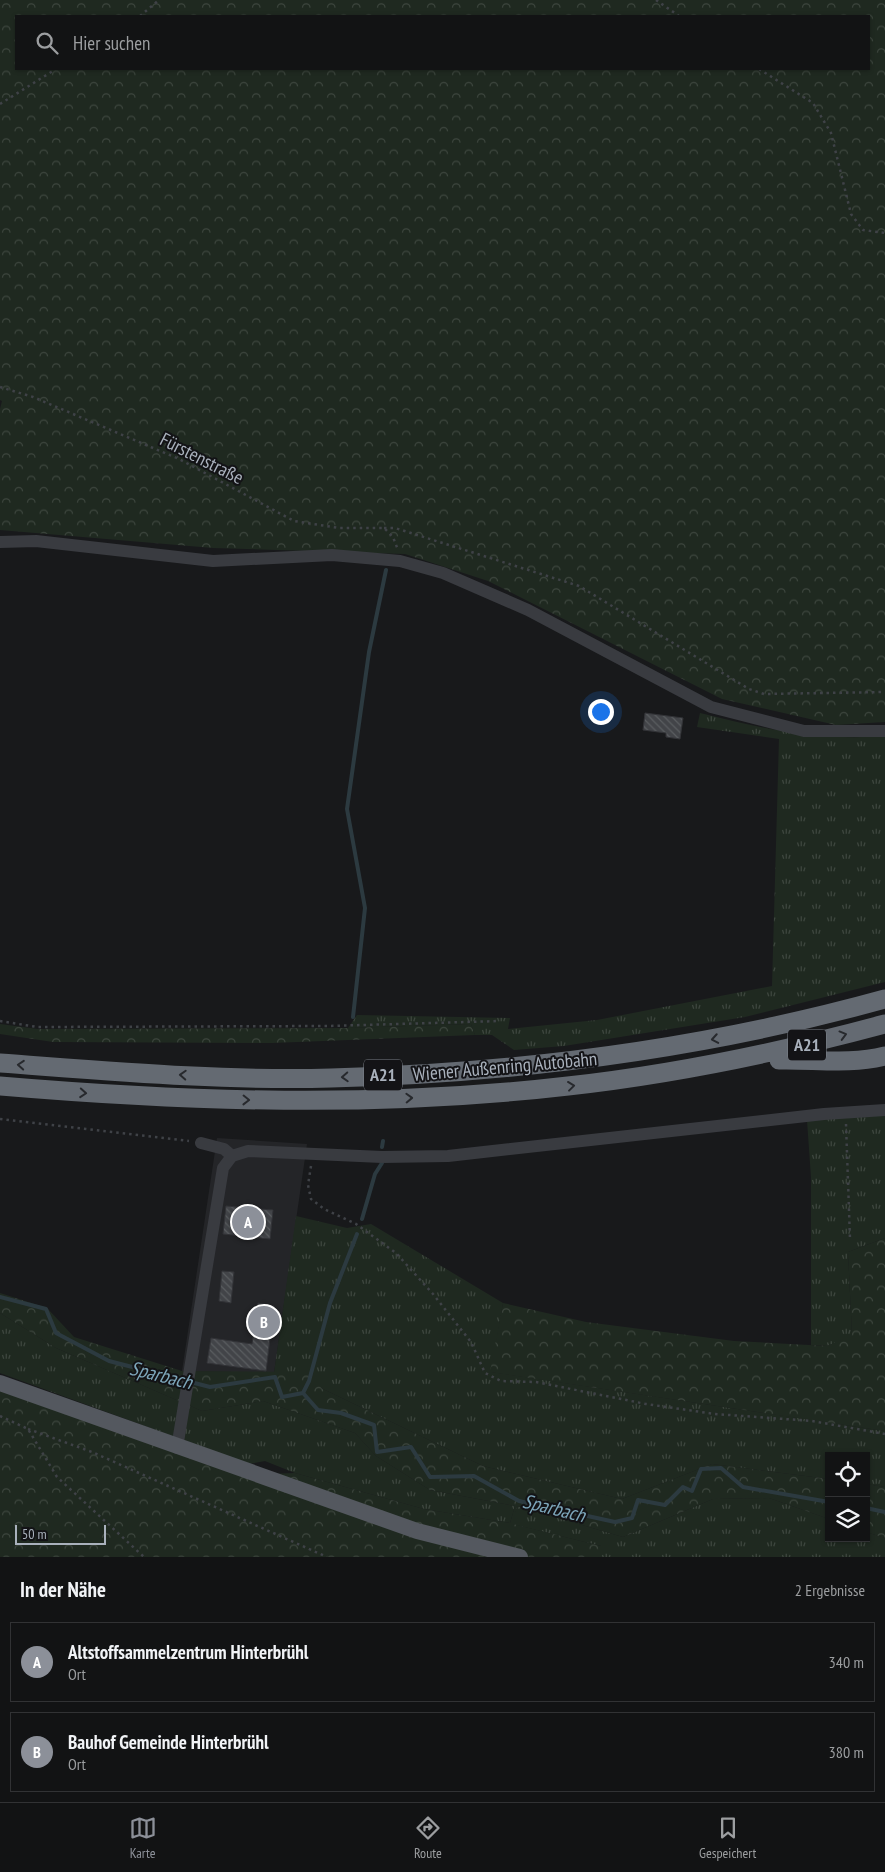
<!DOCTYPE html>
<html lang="de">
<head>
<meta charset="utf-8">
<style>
  :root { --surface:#121314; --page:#1b1c1d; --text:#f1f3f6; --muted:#9c9ea0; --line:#313234; --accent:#8c9099 }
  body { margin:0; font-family:"PT Sans Narrow",sans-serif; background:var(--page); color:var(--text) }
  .controls { position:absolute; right:15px; bottom:15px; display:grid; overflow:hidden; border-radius:0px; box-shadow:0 1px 4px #0004 }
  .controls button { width:45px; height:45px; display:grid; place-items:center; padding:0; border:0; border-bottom:1px solid var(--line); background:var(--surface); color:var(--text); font:25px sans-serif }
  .scale { position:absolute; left:15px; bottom:12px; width:91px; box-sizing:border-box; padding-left:5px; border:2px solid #a9b1bc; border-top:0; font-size:14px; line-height:18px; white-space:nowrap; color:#a9b1bc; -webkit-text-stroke:4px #131316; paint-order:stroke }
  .you { position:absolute; left:600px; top:711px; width:18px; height:18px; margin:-12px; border:4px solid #fff; border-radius:50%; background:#1a73e8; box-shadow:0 0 0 8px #1a73e833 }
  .badge { display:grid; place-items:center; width:32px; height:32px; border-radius:50%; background:var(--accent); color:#fff; font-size:16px; font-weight:700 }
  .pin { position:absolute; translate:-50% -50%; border:2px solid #fff; box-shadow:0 1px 5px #0006 }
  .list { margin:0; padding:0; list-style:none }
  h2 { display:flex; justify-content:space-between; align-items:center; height:65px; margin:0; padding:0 20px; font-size:21px }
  h2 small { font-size:16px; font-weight:400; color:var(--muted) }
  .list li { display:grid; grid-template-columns:32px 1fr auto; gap:15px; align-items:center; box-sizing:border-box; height:80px; margin:0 10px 10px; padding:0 10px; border:1px solid var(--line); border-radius:0px }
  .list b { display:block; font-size:19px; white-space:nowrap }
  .list p { margin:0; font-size:16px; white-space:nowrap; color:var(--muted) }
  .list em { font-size:16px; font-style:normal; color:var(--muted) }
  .icon { flex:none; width:28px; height:28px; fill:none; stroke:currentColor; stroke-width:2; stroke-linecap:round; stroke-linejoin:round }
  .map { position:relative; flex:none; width:885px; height:1557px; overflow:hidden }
  .search { position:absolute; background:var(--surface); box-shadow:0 1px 4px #0004; left:15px; right:15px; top:15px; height:55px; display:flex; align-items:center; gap:12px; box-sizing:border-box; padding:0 18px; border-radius:0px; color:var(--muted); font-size:19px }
  .sheet { height:245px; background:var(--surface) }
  nav { display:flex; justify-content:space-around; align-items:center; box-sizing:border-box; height:70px; border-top:1px solid var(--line); background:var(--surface); font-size:14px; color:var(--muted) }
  nav a { display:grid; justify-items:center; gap:2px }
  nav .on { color:var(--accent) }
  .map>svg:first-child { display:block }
  .built { fill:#242528 }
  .grass { fill:url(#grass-tufts) }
  .forest { fill:url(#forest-crowns); fill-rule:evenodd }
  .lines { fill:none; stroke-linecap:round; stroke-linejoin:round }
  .stream { stroke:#2c3a40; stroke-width:4 }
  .building { fill:url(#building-back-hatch); stroke:#323337 }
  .path { stroke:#3f4247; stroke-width:2.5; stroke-dasharray:2.5 4; stroke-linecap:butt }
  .minor { stroke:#393b40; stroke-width:12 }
  .major { stroke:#54585f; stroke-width:16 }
  .highway { stroke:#646a72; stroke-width:19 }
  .oneway { stroke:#27292d }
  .labels { text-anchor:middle; stroke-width:4; stroke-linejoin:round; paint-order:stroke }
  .shield { fill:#131316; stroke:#7c828a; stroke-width:1 }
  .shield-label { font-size:18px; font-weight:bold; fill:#a9b1bc }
  .street-label { font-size:19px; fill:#a9b1bc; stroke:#131316 }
  .water-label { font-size:20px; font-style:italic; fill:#7da6ba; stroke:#131316 }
</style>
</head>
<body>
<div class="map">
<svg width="885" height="1557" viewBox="0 0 885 1557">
  <defs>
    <pattern id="grass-tufts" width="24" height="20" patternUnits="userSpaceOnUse" patternTransform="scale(1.25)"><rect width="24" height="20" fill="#1f2920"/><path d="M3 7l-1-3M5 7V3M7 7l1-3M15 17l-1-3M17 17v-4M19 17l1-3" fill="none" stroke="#3d463e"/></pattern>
    <pattern id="forest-crowns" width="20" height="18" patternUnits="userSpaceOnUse" patternTransform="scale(1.25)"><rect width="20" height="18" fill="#1f2920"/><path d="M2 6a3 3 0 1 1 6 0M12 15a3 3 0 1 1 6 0" fill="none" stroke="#3d463e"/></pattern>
    <pattern id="building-back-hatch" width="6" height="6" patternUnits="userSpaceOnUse" patternTransform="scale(1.25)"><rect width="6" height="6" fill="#424448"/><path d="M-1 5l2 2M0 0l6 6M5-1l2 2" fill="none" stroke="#5a5d60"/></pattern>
  </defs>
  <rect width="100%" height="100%" fill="#18191b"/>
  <path class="built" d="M217,1138L307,1144L274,1373L182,1371Z"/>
  <path class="grass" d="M700,713C765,729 817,741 885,736V982L745,1017L564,1046L514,1050L492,1035H475L471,1024L348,1028L357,1015L510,1018L508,1029L597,1020L772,986L779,739L697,727Z
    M885,1115V1238L848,1252L852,1336L827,1346L811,1345V1177L807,1120Z
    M296,1216L347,1228L371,1224L503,1303L491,1372L885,1431V1487L866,1484V1456H829V1479L712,1464L622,1499L483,1466L321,1388L274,1373Z
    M0,1313L56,1348L202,1411L263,1401L355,1433L376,1456L430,1490L515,1506L510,1523L424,1509L295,1473L265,1461L249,1464L0,1373Z
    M769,1498L829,1519V1538H866V1532L885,1538V1557H601V1546L512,1524L517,1506L623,1537L713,1499Z"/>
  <path class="forest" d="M0,0H885V722L836,725L722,699L488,581L405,554L213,548L0,530V409L2,401L0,400ZM16,16H869V69H16Z
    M0,1024L38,1029L348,1028L471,1024L475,1035L272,1043L53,1042L0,1034Z
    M885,1238V1431L490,1372L503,1303L586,1322L734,1341L827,1346L852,1335L848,1252Z
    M0,1293L47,1308L74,1337L182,1371L315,1372L321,1388L483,1466L622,1499L712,1464L829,1479V1519L769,1498L713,1499L623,1537L517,1506L513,1524L601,1546V1557H0V1387L239,1475L295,1473L424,1509L510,1523L515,1506L430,1490L376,1456L355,1433L263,1401L202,1411L56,1348L0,1313Z
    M866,1484L885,1487V1538L866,1532Z"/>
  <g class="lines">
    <path class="stream" d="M353,1017L365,908L347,809L369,652L386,570
      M382,1147L383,1141
      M362,1219L375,1174L382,1163
      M0,1297L46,1309L56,1333L109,1361L210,1387L275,1377L282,1397L303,1393L318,1410L341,1413L374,1425L377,1452L411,1447L430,1477L474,1476L519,1501L615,1522L632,1518L638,1500L665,1505L683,1487L692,1491L701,1469L721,1468L743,1487L829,1502
      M303,1393L309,1381L330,1303L357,1234
      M866,1508L885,1512"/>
  </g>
  <path class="building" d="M645,713L683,718L680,739L666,737V733L643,730Z
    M226,1206L273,1210L270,1239L223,1234Z
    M222,1271L234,1272L231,1303L219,1301Z
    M258,1303L274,1306L266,1371L207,1363L211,1338L252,1344Z"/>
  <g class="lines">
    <path class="path" d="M656,0L679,16
      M140,16L159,0
      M759,69L813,103L831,133L851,214L863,230L885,233
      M0,104L56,69
      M0,387L33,397L179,459L294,521L339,528H384L393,537L398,550
      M384,528H395L579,586L749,689L764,694L885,692
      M0,1021L37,1027L328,1026L500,1021
      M0,1119L189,1141
      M846,1124L850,1239
      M311,1166L308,1185L311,1199L324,1209L356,1224L396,1253L433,1294L471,1342L485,1373L501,1381L536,1382L646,1404L715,1414L812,1421L885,1434
      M0,1416L28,1429L57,1477L144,1557
      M28,1429L92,1452L327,1557"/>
    <path class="minor" d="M0,542L36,541L213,561L332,555L400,561L443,573L528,610L711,707L804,731H885
      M201,1143L224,1149L232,1156
      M177,1448L223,1168L232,1156L248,1151L382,1157L448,1156L824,1114L885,1110"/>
    <path class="major" d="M0,1383L417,1531L520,1557"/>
    <path class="highway" d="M779,1060C814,1059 850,1065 885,1056
      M0,1063C110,1071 221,1081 331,1078C519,1073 704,1049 885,999
      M0,1086C189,1102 379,1108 568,1086C676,1074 781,1052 885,1024"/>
  </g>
  <defs><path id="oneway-chevron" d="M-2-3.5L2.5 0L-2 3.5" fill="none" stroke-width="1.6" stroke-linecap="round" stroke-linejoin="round" transform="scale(1.25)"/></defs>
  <g class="oneway">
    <use href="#oneway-chevron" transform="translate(843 1035) rotate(-15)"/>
    <use href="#oneway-chevron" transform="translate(715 1039) rotate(170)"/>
    <use href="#oneway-chevron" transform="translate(21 1065) rotate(-176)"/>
    <use href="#oneway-chevron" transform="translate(183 1075) rotate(-177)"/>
    <use href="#oneway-chevron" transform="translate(345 1077) rotate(177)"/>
    <use href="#oneway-chevron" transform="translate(571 1086) rotate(-7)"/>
    <use href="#oneway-chevron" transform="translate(83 1093) rotate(4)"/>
    <use href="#oneway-chevron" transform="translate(409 1098) rotate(-2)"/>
    <use href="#oneway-chevron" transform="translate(246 1100) rotate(1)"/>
  </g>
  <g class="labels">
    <g class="shield">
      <rect x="788" y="1029.5" width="38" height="31" rx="4"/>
      <rect x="364" y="1059.5" width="38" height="31" rx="4"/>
    </g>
    <g class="shield-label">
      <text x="807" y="1051">A21</text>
      <text x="383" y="1081">A21</text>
    </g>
    <g class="street-label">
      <text transform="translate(202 458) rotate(27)" y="7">Fürstenstraße</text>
      <text transform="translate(505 1066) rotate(-5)" y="7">Wiener Außenring Autobahn</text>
    </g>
    <g class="water-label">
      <text transform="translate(161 1375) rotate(14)" y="7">Sparbach</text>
      <text transform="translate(554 1508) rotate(14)" y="7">Sparbach</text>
    </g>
  </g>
</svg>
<div class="controls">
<button><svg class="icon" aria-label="locate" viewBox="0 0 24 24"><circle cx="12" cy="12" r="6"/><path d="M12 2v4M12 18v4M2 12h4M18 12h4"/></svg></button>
<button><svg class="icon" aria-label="layers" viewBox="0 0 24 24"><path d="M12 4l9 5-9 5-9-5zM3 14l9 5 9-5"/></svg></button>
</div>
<div class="scale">50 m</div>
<div class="you"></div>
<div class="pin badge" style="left:248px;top:1222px">A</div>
<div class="pin badge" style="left:264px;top:1322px">B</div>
<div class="search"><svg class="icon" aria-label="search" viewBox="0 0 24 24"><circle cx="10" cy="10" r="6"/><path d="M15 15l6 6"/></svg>Hier suchen</div>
</div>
<section class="sheet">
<h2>In der Nähe<small>2 Ergebnisse</small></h2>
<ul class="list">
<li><span class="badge">A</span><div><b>Altstoffsammelzentrum Hinterbrühl</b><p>Ort</p></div><em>340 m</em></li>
<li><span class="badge">B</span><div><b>Bauhof Gemeinde Hinterbrühl</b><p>Ort</p></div><em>380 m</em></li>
</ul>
</section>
<nav>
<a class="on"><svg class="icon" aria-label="map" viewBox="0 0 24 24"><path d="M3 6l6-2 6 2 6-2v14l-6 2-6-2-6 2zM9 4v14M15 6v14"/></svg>Karte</a>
<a><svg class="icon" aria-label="directions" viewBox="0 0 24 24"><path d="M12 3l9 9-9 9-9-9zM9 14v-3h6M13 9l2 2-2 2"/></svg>Route</a>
<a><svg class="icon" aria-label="saved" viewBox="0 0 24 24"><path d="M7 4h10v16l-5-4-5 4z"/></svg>Gespeichert</a>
</nav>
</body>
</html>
